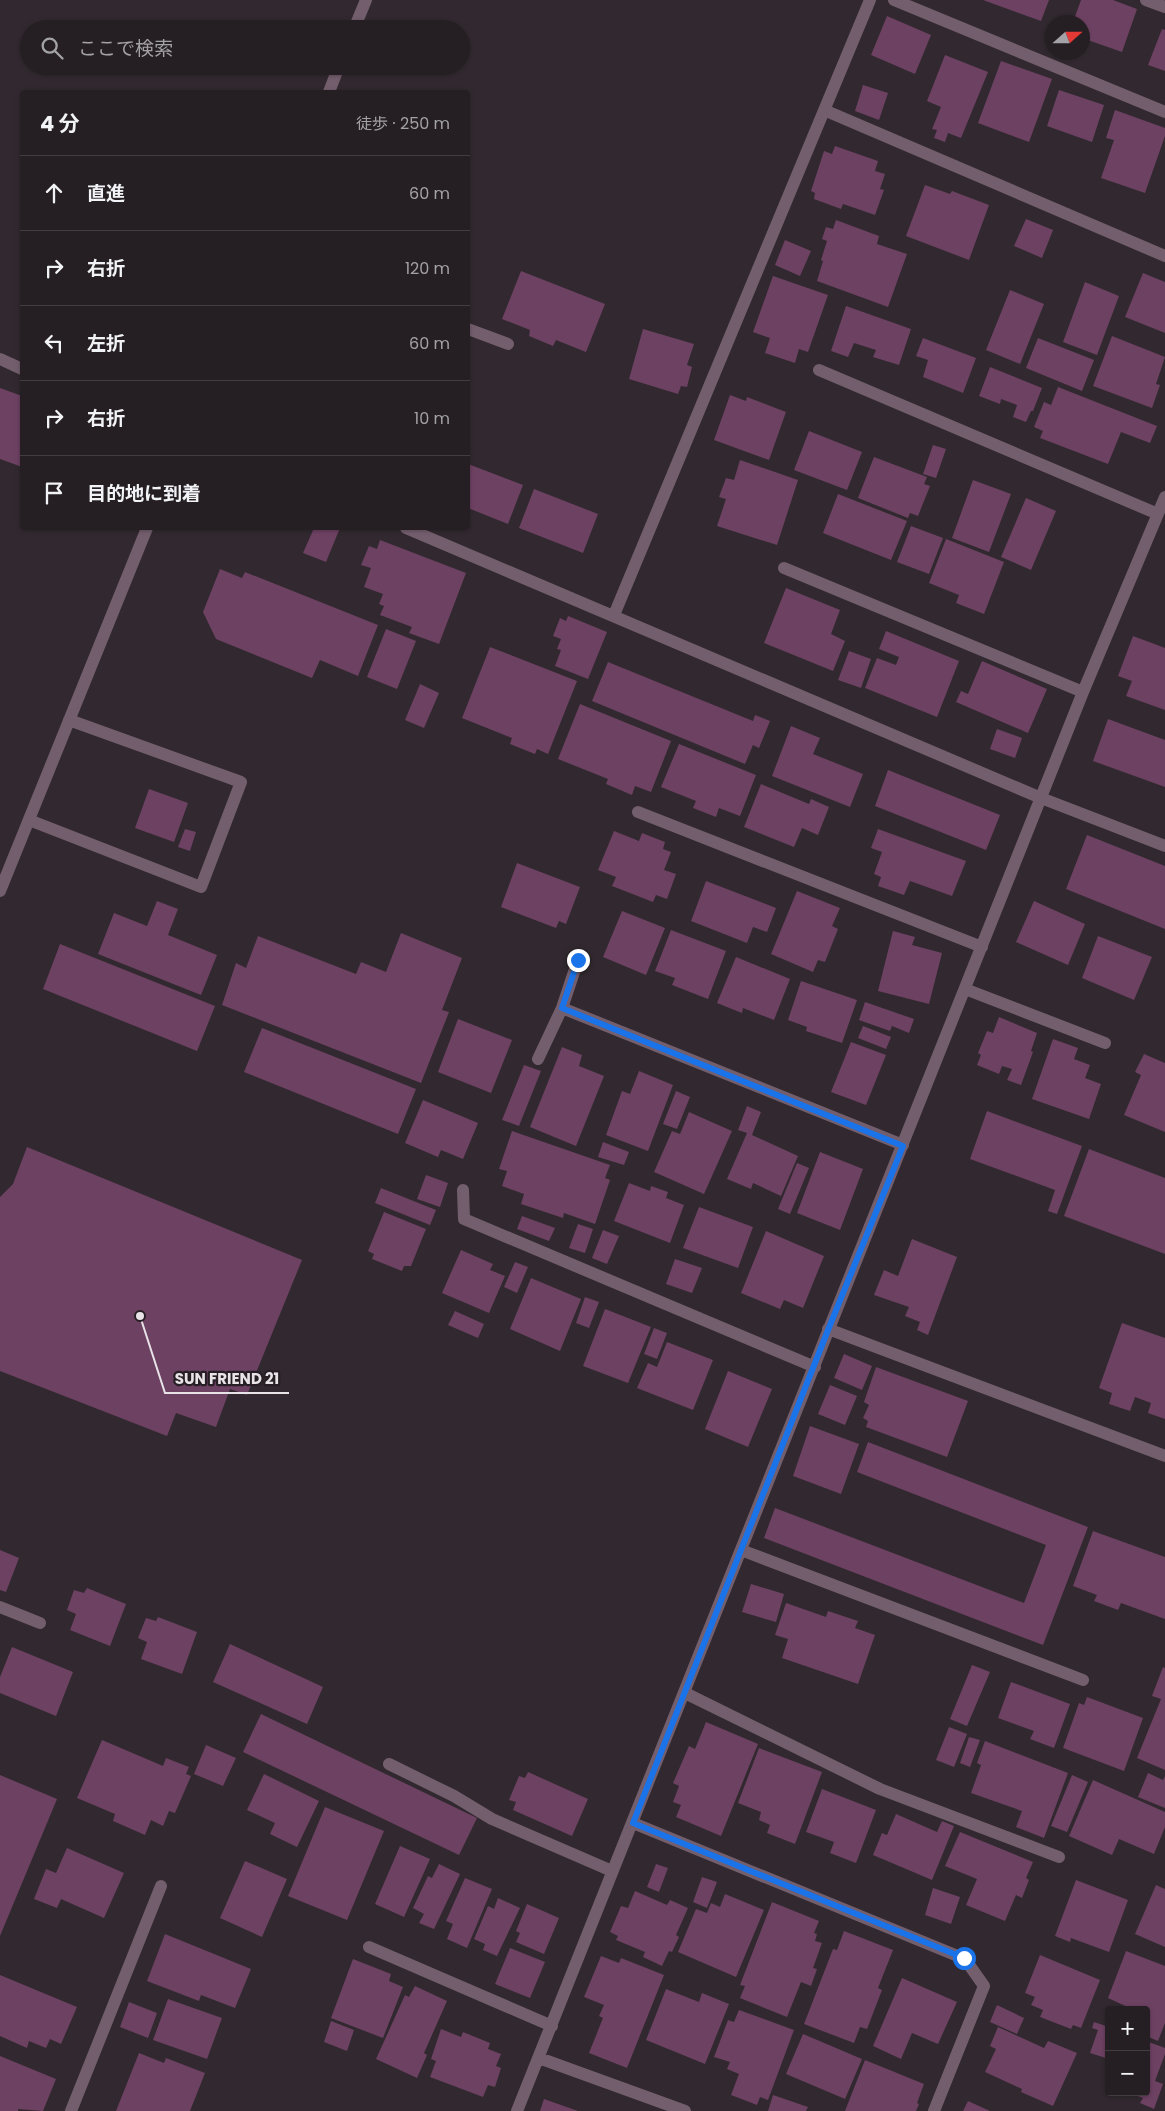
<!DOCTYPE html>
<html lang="ja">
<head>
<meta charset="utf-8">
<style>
  :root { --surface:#251f23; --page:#2d272b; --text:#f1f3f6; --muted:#a3a2a6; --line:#423d41 }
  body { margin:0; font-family:Poppins,"Noto Sans JP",sans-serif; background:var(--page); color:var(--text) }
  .controls { position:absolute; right:15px; bottom:15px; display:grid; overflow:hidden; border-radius:5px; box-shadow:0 1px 4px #0004 }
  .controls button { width:45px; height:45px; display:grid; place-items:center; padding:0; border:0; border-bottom:1px solid var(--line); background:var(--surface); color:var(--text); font:25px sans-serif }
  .compass { position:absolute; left:1045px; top:15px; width:45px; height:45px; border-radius:50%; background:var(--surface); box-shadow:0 1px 4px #0004; rotate:69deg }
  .stop { position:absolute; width:15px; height:15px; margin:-11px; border:4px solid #1a73e8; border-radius:50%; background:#fff }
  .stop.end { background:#1a73e8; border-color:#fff; box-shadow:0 1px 5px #0008 }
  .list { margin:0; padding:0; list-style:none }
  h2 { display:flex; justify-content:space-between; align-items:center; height:65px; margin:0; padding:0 20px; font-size:21px }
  h2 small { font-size:16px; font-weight:400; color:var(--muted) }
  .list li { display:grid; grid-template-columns:32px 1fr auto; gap:15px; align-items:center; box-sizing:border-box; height:75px; padding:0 20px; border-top:1px solid var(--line) }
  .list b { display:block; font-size:19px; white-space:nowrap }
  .list em { font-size:16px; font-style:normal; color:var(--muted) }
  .icon { flex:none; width:28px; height:28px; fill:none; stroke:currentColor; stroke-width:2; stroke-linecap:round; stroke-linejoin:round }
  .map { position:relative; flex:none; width:1165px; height:2111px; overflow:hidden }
  .search { position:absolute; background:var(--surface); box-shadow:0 1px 4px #0004; left:20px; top:20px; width:450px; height:55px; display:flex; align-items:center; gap:12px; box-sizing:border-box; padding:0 18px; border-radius:28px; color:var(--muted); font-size:19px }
  .panel { position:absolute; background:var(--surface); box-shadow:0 1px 4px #0004; left:20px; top:90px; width:450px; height:440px; border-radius:5px }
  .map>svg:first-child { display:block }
  .building { fill:#6d4162 }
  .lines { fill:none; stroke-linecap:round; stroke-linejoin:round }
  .minor { stroke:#735e6d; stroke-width:12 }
  .route { stroke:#1a73e8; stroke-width:6 }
  .leader { fill:none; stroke:#e8e3e7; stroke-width:2 }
  .callout-dot { fill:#e8e3e7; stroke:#271f25; stroke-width:2 }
  .callout-label { font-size:15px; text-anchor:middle; font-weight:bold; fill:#e8e3e7; stroke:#271f25; stroke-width:4.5; stroke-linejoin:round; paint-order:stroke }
</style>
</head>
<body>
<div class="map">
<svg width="1165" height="2111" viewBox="0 0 1165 2111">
  <rect width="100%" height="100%" fill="#31292f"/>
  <path class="building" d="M983,0H1049L1041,21Z
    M1081,0H1113L1137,9L1122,52L1082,38V22H1073Z
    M887,16L931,35L915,74L871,55Z
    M1162,29L1165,30V71L1148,65Z
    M945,55L988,72L961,138L948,133L945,142L934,138L937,130L932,129L941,107L927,101Z
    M1001,61L1052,79L1029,142L978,123Z
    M863,85L888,93L879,120L855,111Z
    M1059,90L1104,105L1092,142L1047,126Z
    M1115,110L1165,128V136L1145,193L1101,178L1114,140L1106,138Z
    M835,146L878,161L875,171L885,174L880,189L884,190L875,215L843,204L841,209L814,199L815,193L811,191L824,151L832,154Z
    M925,185L950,194L952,191L989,205L969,260L906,236Z
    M1026,219L1053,230L1042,258L1014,246Z
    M836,220L879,236L877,244L907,254L888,307L817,281L823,261L821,260L827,241L822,239L826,227L833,229Z
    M785,240L811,251L800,276L775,265Z
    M521,271L605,304L586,352L556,340L553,346L529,336L530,330L502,319Z
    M1143,273L1165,282V333L1125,317Z
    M773,276L828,295L808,352L799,349L795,363L765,353L770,338L753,332Z
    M1085,282L1119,296L1097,355L1063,342Z
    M1010,290L1044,304L1020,364L986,350Z
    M846,306L911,329L899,365L873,357L876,350L854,343L848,357L831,351Z
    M643,329L694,344L687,365L692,367L687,387L681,386L678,394L629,379Z
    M1112,336L1165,357L1156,384L1160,385L1152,408L1093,386Z
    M923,338L976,358L963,393L923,377L928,360L916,356Z
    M1038,338L1094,360L1082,391L1026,368Z
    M990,367L1042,388L1033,411H1031L1026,422L1013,417L1017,405L1001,399L1000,404L979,396Z
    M1058,387L1157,426L1150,443L1121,432L1108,464L1040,438L1043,431L1034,427L1044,402L1051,405Z
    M0,388L22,396V467L0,459Z
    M730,395L746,401L747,397L786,412L769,460L714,440Z
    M809,431L862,452L847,490L794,470Z
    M933,445L946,449L936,478L923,474Z
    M874,457L927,477L924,484L930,486L918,516L910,513L908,518L858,498Z
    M740,460L798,480L777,545L717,526L726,499L719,497L726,478L734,480Z
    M468,464L523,485L508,524L468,508Z
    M973,480L1011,494L989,552L952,538Z
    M534,489L598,514L583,553L519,528Z
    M838,494L907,521L891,560L823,533Z
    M1026,498L1056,511L1031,570L1001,557Z
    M911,526L943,538L929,574L897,562Z
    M314,528H340L326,562L303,553Z
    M946,539L1004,562L984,614L956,603L959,595L929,583Z
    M380,540L466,573L439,644L409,633L412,627L380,615L384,606L379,604L383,594L364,587L371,568L361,565L369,546L377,549Z
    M220,569L242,578L245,572L378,625L358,676L320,660L312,678L216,639L203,612Z
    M786,588L840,610L831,634L845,641L833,671L764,643Z
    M568,616L607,632L588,679L555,666L561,650L557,649L561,639L553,636L560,618L566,621Z
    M386,629L416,641L397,689L367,677Z
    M886,631L959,661L937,717L865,688L877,658L896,665L899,657L879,649Z
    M1133,636L1165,648V710L1126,696L1132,681L1118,676Z
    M490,647L577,681L548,754L537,749L535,754L510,744L512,738L462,718Z
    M849,651L871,659L861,688L838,680Z
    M982,661L1047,689L1028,733L956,702L961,691L968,694Z
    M608,662L753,721L755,715L770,721L759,748L753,745L745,764L592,701Z
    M420,684L439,693L424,728L405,720Z
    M580,704L671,741L651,792L635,786L632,795L606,784L608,779L558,759Z
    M1108,719L1165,740V787L1093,761Z
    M791,726L820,738L813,754L863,774L850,807L772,776Z
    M997,729L1022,738L1015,758L990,749Z
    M679,744L756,775L740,816L719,808L716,817L693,808L696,801L661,787Z
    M888,770L1000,815L986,850L875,806Z
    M761,784L809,804L811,799L829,807L818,835L802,828L794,847L744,827Z
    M149,789L188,803L174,842L135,828Z
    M185,829L196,832L190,851L178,847Z
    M878,829L966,861L952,896L910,881L904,895L878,886L881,877L874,874L882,852L871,848Z
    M614,831L639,841L642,833L665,842L663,849L671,852L664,870L676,874L667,899L656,895L653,902L612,886L616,877L598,870Z
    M1087,835L1165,866V929L1066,889Z
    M517,863L580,887L566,924L559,921L556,928L501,907Z
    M706,881L776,908L767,932L753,927L747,943L691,921Z
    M797,891L840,908L832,926L838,929L825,962L818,960L813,972L771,954Z
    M157,901L178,909L168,935L217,955L201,995L98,954L114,913L147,926Z
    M1034,901L1085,924L1068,965L1016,942Z
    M622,911L665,928L646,975L603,957Z
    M671,930L726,951L708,999L672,985L675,978L655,971Z
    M893,931L915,937L912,945L942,953L929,1004L878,991Z
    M401,933L462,958L442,1010L449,1012L421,1083L222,1005L236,963L246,968L258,936L356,974L361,962L386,972Z
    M1098,936L1152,957L1134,1000L1082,978Z
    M60,944L215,1006L197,1051L43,989Z
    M736,957L790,979L774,1020L743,1008L742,1013L717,1003Z
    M801,981L857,1000L842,1043L806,1031L807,1027L788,1020Z
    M865,1002L914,1019L909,1033L892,1026L890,1031L859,1020Z
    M999,1017L1037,1033L1031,1051L1033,1052L1021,1085L1007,1080L1012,1069L1002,1066L999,1074L977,1065L981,1055L978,1053L987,1031L993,1033Z
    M458,1019L512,1040L491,1093L438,1072Z
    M863,1026L891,1037L886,1049L858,1038Z
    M262,1028L416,1089L398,1134L244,1072Z
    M1053,1039L1078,1048L1074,1059L1090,1065L1085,1078L1101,1084L1089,1119L1032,1099Z
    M851,1042L886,1055L866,1105L831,1092Z
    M562,1047L582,1055L579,1066L604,1076L576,1146L530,1127Z
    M1144,1054L1165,1063V1132L1124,1115L1141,1075L1135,1072Z
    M524,1065L541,1071L519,1126L502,1120Z
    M639,1071L673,1085L648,1151L606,1135L622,1091L630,1094Z
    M676,1091L690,1097L677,1129L663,1124Z
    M423,1100L478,1123L463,1159L441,1150L438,1157L405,1143Z
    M747,1106L761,1112L752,1135L798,1156L781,1196L753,1183L751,1189L727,1179L747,1133L738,1130Z
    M987,1111L1082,1146L1057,1214L1048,1211L1055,1190L970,1159Z
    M689,1112L732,1131L704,1194L654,1172L672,1131L680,1134Z
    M512,1131L610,1165L605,1178L610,1180L595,1224L564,1213L563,1218L521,1204L524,1194L502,1186L507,1171L499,1169Z
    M603,1142L629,1152L624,1165L598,1157Z
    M27,1147L302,1260L247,1395L230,1389L216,1427L176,1413L167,1436L0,1371V1197L13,1184Z
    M1089,1149L1165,1178V1254L1064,1216Z
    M820,1152L863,1169L840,1230L797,1213Z
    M797,1163L809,1168L790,1214L778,1209Z
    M426,1175L448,1183L440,1207L417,1199Z
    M629,1183L650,1191L651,1186L668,1192L666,1198L684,1205L670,1243L614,1221Z
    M381,1188L436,1210L430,1225L375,1203Z
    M699,1207L753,1227L738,1268L683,1248Z
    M384,1212L426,1229L411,1266H404L402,1271L372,1259L374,1254L368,1251Z
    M522,1216L555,1228L549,1241L517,1229Z
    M578,1224L593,1229L585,1253L569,1248Z
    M603,1230L619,1236L607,1264L592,1258Z
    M766,1231L824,1256L803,1308L784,1300L780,1309L741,1293Z
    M912,1239L957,1257L928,1335L917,1330L920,1322L905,1316L909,1307L874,1295L884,1270L898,1276Z
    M461,1250L493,1264L490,1270L505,1276L489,1313L442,1293Z
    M675,1259L702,1268L692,1293L666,1284Z
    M515,1262L528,1267L517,1293L504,1287Z
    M531,1278L581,1299L560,1351L510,1329Z
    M585,1297L599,1302L589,1328L576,1323Z
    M605,1309L651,1327L628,1383L583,1366Z
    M455,1311L484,1324L478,1338L448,1325Z
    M1122,1323L1165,1338V1419L1148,1413L1151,1403L1135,1397L1130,1411L1109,1404L1112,1393L1099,1388Z
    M654,1328L667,1333L657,1359L644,1354Z
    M667,1342L713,1360L693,1410L637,1388L648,1363L657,1367Z
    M844,1354L872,1366L862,1390L834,1378Z
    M876,1367L968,1401L947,1457L866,1427L868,1421L863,1418L869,1405L864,1402Z
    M728,1371L772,1389L748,1447L705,1429Z
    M830,1385L857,1396L845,1425L818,1414Z
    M810,1426L859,1444L841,1494L793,1476Z
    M868,1442L1088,1527L1043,1645L764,1538L775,1508L1024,1603L1046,1545L857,1472Z
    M1093,1531L1165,1557V1619L1121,1603L1118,1610L1094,1601L1097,1595L1073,1586Z
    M0,1550L19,1558L6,1592L0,1590Z
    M751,1584L784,1594L776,1622L742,1612Z
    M87,1588L126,1604L110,1646L70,1630L76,1614L67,1610L74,1590L84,1593Z
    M786,1603L826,1617L828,1611L858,1621L855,1628L875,1635L858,1684L782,1658L788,1639L775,1635Z
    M158,1617L197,1632L182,1674L141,1659L147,1642L138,1638L146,1618L156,1621Z
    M230,1644L323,1687L307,1724L213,1682Z
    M12,1647L73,1672L56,1716L0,1693V1677Z
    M972,1665L990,1672L967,1726L950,1719Z
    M1163,1667L1165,1668V1770L1137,1758L1161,1699L1152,1696Z
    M1011,1682L1070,1704L1054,1748L1030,1739L1034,1731L998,1718Z
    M1087,1697L1143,1718L1124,1771L1063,1748L1079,1703L1084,1705Z
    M261,1714L477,1818L459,1855L243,1752Z
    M706,1722L758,1744L721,1836L676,1817L681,1805L673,1802L679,1786L673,1783L689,1746L695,1749Z
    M949,1727L967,1734L954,1767L936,1760Z
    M969,1737L980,1740L970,1767L960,1763Z
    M102,1740L163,1766L166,1758L189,1767L186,1774L191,1776L175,1813L169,1811L163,1826L151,1820L145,1835L113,1821L115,1814L77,1798Z
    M985,1741L1068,1773L1044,1838L1016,1827L1022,1811L971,1793L981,1765L977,1763Z
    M206,1745L236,1758L223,1786L194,1774Z
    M759,1748L822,1772L795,1844L767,1833L770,1825L759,1820L761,1812L738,1803Z
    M528,1772L588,1799L572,1836L513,1810L516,1802L509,1800L519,1776L525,1778Z
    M1148,1773L1163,1780L1165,1776V1808L1138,1797Z
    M264,1774L319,1801L297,1847L270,1834L275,1823L247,1810Z
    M0,1775L57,1799L0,1936Z
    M1072,1775L1088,1782L1067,1832L1051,1826Z
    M1093,1780L1165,1812V1827L1154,1854L1119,1839L1112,1855L1069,1836Z
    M822,1789L876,1810L856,1863L830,1853L834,1842L806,1832Z
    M325,1807L384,1831L347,1920L288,1896Z
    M896,1814L937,1832L942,1821L954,1826L932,1880L873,1855L882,1833L887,1835Z
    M960,1832L1033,1862L1026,1878L1029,1880L1022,1898L1016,1895L1005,1921L966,1905L977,1879L945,1866Z
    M400,1846L430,1859L404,1917L375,1904Z
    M67,1848L124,1873L104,1918L61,1899L57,1908L34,1899L46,1869L56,1873Z
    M245,1861L287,1879L262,1937L220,1918Z
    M439,1864L460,1874L434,1929L419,1923L424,1914L413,1908L428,1876L432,1878Z
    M656,1864L668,1868L659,1892L647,1887Z
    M702,1877L717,1882L707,1908L693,1902Z
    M465,1878L492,1889L467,1948L447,1939L453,1924L446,1921Z
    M1076,1880L1128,1900L1109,1952L1071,1938L1070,1942L1055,1936Z
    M1156,1885L1165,1889V1947L1135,1934Z
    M933,1888L960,1897L951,1924L925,1915Z
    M635,1891L667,1905L670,1900L688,1908L676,1935L679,1937L672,1952L669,1951L662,1966L643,1957L645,1952L616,1940L618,1936L610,1932L621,1906L628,1908Z
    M725,1894L764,1910L736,1977L678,1952L696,1909L707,1913L711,1903L720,1907Z
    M498,1898L520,1908L497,1956L483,1950L485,1944L474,1939L488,1906L494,1909Z
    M772,1902L819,1921L814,1933L817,1934L815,1941L822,1943L813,1968L817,1969L811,1986L801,1982L787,2017L740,1998L745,1986L740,1985Z
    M527,1904L559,1918L544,1954L516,1942L520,1933L516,1931Z
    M844,1931L893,1950L878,1988L882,1990L867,2029L860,2027L854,2043L804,2024L833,1949L837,1950Z
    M165,1934L251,1969L235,2008L201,1995L199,2001L147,1981Z
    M510,1948L545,1962L530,1998L495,1984Z
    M1126,1951L1165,1966V2023L1158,2041L1146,2036V2010H1134L1108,1998Z
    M1040,1955L1100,1980L1081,2028L1073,2025L1071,2029L1040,2017L1043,2010L1031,2005L1035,1997L1025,1993Z
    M601,1956L619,1963L621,1958L664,1975L627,2068L589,2053L603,2018L599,2016L604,2005L584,1997Z
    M353,1959L391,1974L389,1981L403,1987L383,2038L331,2018Z
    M0,1975L77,2007L61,2044L50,2039L46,2048L29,2041L27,2048L0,2036Z
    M902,1978L957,2002L938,2044L912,2033L901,2059L873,2046Z
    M415,1986L447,2001L424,2053L427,2055L417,2078L376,2059L405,1995L409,1997Z
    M666,1989L699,2002L702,1993L729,2004L705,2064L646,2040Z
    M168,1999L222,2018L207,2059L153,2040Z
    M129,2002L157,2013L148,2038L120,2027Z
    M997,2005L1024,2018L1017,2034L990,2022Z
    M739,2010L794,2030L768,2100L760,2097L757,2105L731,2095L739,2074L727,2069L730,2062L714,2057L728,2020L734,2022Z
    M331,2021L354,2030L347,2051L324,2042Z
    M1094,2022L1109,2027V2059L1090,2053L1098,2030L1092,2028Z
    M998,2027L1044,2048L1048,2041L1077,2053L1053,2106L1021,2092L1022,2089L985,2072L996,2049L990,2046Z
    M441,2029L461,2037L463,2032L490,2043L488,2049L501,2054L496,2066L501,2068L495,2087L488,2085L483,2097L430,2077L436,2061L431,2059Z
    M803,2034L862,2059L845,2099L786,2074Z
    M1146,2041L1165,2048V2054L1155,2081L1163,2084L1154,2109L1140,2103L1143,2098L1126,2092H1146Z
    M139,2053L164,2063L166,2058L205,2073L190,2111H116Z
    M0,2056L56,2079L43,2111L18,2109V2111H0Z
    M865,2060L924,2084L917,2103L919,2104L916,2111H845Z
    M773,2095L808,2107L806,2111H768Z
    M544,2099L578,2111H540Z
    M968,2101L990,2111H963Z"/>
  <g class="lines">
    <path class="minor" d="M894,0L1165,112
      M1146,0L1165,7
      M354,29L366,0
      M329,92L339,66
      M824,110L1165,256
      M468,329L508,344
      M0,359L22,369
      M819,370L1158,514
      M406,528L1041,798L1165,846
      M784,568L1083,692
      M614,615L870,0
      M638,812L982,947
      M29,820L201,887L241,782L69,720
      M0,891L147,528
      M578,960L562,1008L903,1145
      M965,989L1105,1043
      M538,1059L562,1008
      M463,1190L464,1219L815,1367
      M828,1329L1165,1456
      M741,1550L1083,1680
      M0,1607L40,1623
      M685,1693L880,1789L1059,1857
      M389,1764L454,1796L492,1819L612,1871
      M633,1823L965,1959L984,1986L934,2111
      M369,1947L552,2026
      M539,2058L685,2111
      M71,2111L161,1886
      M517,2111L1083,692L1165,497"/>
  </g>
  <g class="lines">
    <path class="route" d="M578,960L562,1008L903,1146L828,1330L633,1823L964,1958"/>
  </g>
  <path class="leader" d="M140 1316L165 1393H289"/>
  <circle class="callout-dot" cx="140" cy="1316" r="5"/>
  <g class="callout-label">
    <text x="227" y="1384">SUN FRIEND 21</text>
  </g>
</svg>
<div class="controls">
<button>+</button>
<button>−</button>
</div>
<svg class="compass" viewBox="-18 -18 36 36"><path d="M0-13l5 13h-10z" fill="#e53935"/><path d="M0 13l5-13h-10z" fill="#a3a2a6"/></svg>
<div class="stop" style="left:964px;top:1958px"></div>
<div class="stop end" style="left:578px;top:960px"></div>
<div class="search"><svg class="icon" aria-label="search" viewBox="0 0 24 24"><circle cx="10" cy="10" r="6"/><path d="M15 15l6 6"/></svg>ここで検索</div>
<section class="panel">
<h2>4 分<small>徒歩 · 250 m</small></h2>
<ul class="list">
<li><svg class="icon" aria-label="ahead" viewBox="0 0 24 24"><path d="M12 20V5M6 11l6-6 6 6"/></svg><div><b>直進</b></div><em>60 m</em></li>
<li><svg class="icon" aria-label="right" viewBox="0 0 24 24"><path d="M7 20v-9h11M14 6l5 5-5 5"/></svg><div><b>右折</b></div><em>120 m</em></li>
<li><svg class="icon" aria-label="left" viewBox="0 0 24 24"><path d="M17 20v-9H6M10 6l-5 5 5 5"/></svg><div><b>左折</b></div><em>60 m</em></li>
<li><svg class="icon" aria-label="right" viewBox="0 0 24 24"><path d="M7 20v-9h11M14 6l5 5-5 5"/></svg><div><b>右折</b></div><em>10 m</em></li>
<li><svg class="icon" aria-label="arrive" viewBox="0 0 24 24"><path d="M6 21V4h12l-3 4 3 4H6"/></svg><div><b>目的地に到着</b></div></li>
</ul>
</section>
</div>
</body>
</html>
